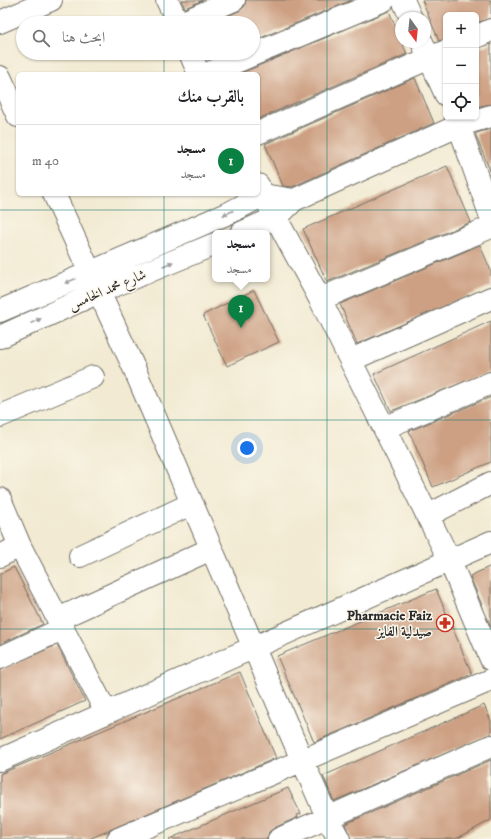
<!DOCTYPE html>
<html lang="ar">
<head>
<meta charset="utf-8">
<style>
  :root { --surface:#fff; --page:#f2f2f2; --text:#202124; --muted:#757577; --line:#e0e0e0; --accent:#0b8043 }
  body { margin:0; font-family:"IM FELL DW Pica",Amiri,serif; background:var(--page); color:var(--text); direction:rtl }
  .controls { position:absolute; right:12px; top:12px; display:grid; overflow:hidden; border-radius:6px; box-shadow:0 1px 3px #0004 }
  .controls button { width:36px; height:36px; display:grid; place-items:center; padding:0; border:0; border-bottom:1px solid var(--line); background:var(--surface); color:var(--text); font:20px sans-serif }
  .compass { position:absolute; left:395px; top:12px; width:36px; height:36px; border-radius:50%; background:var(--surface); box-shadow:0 1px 3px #0004; rotate:165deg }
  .you { position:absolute; left:247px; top:448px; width:14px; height:14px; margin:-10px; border:3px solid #fff; border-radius:50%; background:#1a73e8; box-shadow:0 0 0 6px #1a73e833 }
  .badge { display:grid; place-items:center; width:26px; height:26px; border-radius:50%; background:var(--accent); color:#fff; font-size:13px; font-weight:700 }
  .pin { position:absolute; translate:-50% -33px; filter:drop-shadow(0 1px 2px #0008) }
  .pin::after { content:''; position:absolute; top:21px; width:14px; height:12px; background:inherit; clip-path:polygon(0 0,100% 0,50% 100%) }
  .popup { position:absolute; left:212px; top:230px; width:58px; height:52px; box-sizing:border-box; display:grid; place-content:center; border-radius:6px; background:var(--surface); filter:drop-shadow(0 1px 3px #0005); font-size:13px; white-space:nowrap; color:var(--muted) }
  .popup b { font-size:15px; color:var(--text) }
  .popup::after { content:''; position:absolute; left:50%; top:100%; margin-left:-8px; border:8px solid transparent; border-top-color:var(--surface) }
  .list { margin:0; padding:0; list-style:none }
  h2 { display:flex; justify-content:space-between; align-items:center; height:52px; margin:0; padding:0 16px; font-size:17px }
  h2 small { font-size:13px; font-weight:400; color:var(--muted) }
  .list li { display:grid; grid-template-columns:26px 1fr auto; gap:12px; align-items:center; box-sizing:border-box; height:72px; padding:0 16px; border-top:1px solid var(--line) }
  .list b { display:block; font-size:15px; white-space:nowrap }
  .list p { margin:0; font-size:13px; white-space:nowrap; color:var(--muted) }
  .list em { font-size:13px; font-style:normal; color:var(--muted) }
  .icon { flex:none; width:22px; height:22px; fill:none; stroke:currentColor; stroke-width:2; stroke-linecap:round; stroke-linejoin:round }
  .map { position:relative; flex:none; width:491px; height:839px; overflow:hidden; direction:ltr }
  .search { position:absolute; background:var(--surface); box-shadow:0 1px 3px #0004; left:16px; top:16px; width:244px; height:44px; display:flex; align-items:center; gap:10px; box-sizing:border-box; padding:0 14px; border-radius:22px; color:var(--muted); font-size:15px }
  .panel { position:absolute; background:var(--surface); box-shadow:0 1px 3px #0004; left:16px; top:72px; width:244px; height:124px; border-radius:6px; direction:rtl }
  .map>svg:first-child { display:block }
  .building { fill:#cda083 }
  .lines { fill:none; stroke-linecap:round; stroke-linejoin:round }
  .street-casing { stroke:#716e65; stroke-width:24 }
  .street { stroke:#fff; stroke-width:22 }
  .oneway { fill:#a0a0a0 }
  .grid { fill:none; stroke:#0f766e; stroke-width:1; stroke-opacity:0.55 }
  .labels { text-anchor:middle; stroke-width:3; stroke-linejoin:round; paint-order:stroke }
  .street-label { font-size:14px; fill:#2b2b2b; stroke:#fbf7ec }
  .poi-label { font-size:14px; font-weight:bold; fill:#2b2b2b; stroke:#fbf7ec; text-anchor:end }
</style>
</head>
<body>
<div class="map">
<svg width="491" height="839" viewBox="0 0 491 839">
  <rect width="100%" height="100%" fill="#fbf7ec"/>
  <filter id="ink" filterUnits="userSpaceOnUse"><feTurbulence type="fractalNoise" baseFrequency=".025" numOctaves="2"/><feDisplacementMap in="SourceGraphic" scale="8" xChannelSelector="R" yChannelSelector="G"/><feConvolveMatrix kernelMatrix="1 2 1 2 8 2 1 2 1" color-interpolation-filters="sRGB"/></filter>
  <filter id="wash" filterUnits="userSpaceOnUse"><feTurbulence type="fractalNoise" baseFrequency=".012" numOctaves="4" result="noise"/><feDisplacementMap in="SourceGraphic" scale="16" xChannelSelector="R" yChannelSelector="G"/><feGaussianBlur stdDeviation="0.9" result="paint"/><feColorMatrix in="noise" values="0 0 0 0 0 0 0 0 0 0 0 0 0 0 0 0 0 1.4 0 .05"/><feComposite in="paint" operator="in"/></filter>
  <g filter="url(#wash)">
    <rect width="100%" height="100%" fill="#f2ead2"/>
    <g id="blocks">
      <path class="building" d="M181,0H203L185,8Z
        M246,0H352L253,41V23H212L239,11L244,7Z
        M422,0H491V18L476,23V15H446V39L439,41Z
        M389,11L407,54L258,119V74H239Z
        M491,44V104L476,107V49Z
        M415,78L434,123L292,187L283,186L265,144Z
        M491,129V173L476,136V133Z
        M447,166L471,222L327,282L303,229Z
        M480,245L491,271V286L357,344L340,304Z
        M254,290L279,342L227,366L203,315Z
        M491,321V371L391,411L374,374Z
        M491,397V462L433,487L409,431Z
        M491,566V627L470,576Z
        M14,567L43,624L0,644V574Z
        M436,589L472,674L314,742L277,656Z
        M57,645L85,701L0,739V670Z
        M240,672L276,758L89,839H0V774Z
        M484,705L491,721V734L334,801L323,776Z
        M491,760V820L456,839H351L345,824Z
        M288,788L301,814L297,815L298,817L274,828L269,832L267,839H169Z"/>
    </g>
  </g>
  <g filter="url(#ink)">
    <use href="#blocks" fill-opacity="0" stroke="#716e65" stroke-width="1"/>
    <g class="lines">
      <defs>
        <path id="street" d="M167,0L178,23
          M403,0L411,18
          M0,22L51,0
          M181,23L234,0
          M476,37L491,30
          M422,42L446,95
          M190,53L199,74
          M207,74L384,0
          M0,77L18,116
          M456,117L491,217
          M258,133L446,51
          M258,185L320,299L449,559L491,659
          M54,194L134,368L302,760L328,819L339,839
          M241,233L277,217L294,200L460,125L491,116
          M320,299L491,227
          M0,311L231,212L263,195L294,200
          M0,337L99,292L215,244
          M351,360L491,298
          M0,416L93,377
          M384,428L491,383
          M0,499L20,546L106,712
          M427,516L491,483
          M0,556L20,546
          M80,556L191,504
          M58,619L211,549
          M0,658L62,629
          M0,760L491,542
          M118,839L491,680
          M279,839L491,746"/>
      </defs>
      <use href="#street" class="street-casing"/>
      <use href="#street" class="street"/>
    </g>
    <defs><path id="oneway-solid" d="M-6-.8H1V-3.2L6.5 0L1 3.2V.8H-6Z"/></defs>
    <g class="oneway">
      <use href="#oneway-solid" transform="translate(228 213) rotate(155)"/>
      <use href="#oneway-solid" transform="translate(168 264) rotate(-23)"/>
      <use href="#oneway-solid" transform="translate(70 281) rotate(157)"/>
      <use href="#oneway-solid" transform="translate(36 321) rotate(-24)"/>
    </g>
  </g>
  <path class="grid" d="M164,0V23M327,0V839M164,53V74M164,194V839M0,210H491M0,420H491M0,629H491"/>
  <defs>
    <symbol id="pharmacy-ring" viewBox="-11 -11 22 22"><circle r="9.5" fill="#fbf7ec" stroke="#c8321e" stroke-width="1.5"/><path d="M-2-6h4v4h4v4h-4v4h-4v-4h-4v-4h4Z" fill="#c8321e"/></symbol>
  </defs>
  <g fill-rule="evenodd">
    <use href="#pharmacy-ring" x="435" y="613" width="20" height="20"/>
  </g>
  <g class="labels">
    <g class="street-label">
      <text transform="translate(107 289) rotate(-23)" y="5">شارع محمد الخامس</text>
    </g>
    <g class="poi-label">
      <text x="432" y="620">Pharmacie Faiz<tspan x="432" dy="16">صيدلية الفايز</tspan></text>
    </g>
  </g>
</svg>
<div class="controls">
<button>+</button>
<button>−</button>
<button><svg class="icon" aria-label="locate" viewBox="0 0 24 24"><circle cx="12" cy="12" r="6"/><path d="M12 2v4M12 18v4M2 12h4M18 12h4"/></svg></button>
</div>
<svg class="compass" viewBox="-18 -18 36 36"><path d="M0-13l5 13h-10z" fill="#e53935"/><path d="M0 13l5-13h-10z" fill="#757577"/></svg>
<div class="you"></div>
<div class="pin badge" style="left:241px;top:328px">1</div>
<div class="popup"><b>مسجد</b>مسجد</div>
<div class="search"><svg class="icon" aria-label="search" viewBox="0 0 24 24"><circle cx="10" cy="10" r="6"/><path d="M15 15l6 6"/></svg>ابحث هنا</div>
<section class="panel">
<h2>بالقرب منك<small></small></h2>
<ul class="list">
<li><span class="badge">1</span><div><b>مسجد</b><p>مسجد</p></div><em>40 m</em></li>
</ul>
</section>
</div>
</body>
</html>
